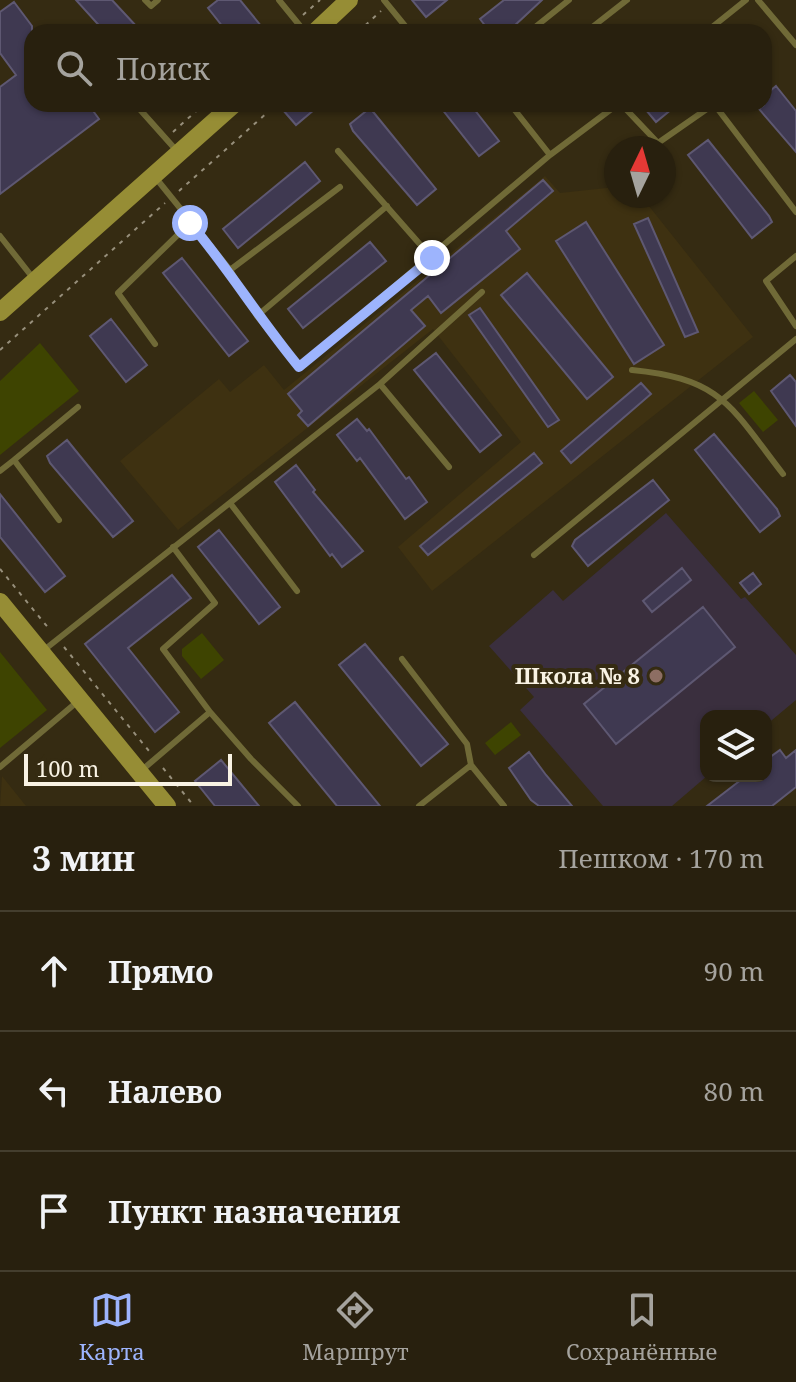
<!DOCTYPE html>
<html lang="ru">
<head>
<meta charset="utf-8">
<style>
  :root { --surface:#28200e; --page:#342d1c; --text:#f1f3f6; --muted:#a5a39e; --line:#443e2e; --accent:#9db4fd }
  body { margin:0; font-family:"Noto Serif",serif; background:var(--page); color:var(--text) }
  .controls { position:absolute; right:24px; bottom:24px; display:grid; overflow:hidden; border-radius:16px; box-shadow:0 2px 6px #0004 }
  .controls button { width:72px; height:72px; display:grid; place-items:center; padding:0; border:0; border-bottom:2px solid var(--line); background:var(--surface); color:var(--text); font:40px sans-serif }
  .compass { position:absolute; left:604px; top:136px; width:72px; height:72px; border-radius:50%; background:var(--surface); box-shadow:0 2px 6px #0004; rotate:5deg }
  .scale { position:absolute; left:24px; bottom:20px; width:208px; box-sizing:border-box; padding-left:8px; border:4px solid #f9f3e4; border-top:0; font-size:22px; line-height:28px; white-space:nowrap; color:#f9f3e4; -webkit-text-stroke:6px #352b12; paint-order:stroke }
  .stop { position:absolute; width:24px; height:24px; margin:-18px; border:6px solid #9db4fd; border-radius:50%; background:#fff }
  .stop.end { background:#9db4fd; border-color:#fff; box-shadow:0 2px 8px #0008 }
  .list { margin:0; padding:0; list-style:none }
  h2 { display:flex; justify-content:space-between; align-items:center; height:104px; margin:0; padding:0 32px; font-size:34px }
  h2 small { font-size:26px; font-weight:400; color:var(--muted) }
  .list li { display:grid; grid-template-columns:52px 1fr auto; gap:24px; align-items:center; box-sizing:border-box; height:120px; padding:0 32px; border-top:2px solid var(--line) }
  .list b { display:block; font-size:30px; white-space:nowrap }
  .list em { font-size:26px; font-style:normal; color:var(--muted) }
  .icon { flex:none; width:44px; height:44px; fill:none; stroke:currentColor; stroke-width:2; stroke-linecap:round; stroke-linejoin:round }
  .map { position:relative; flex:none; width:796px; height:806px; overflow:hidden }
  .search { position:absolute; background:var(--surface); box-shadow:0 2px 6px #0004; left:24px; right:24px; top:24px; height:88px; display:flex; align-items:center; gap:20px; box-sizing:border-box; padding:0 28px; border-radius:24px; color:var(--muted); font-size:30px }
  .sheet { height:464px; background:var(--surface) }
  nav { display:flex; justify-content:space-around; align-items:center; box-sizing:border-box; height:112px; border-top:2px solid var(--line); background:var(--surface); font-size:22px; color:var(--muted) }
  nav a { display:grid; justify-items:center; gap:4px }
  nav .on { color:var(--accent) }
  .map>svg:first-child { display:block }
  .built { fill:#3e3111 }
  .education { fill:#3a2f3e }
  .green { fill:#3e4401 }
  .building { fill:#3f3951; stroke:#5e5872; stroke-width:2 }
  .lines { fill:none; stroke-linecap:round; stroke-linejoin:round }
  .path { stroke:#978f7b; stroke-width:2; stroke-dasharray:4 6; stroke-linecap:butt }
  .lane { stroke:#706a37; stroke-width:6 }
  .secondary { stroke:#968d35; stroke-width:18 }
  .route { stroke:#9db4fd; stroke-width:10 }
  .education-dot { fill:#8d6e63; stroke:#352b12; stroke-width:3 }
  .labels { text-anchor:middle; stroke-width:8; stroke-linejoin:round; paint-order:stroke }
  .poi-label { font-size:22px; font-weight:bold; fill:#f9f3e4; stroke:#352b12; text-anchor:end }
</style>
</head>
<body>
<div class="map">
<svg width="796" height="806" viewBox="0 0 796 806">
  <rect width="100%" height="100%" fill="#352b12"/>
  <path class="built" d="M545,176L560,193L616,187V196H641L753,337L432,591L398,547L521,442L433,329L178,530L120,461L219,379L230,392L264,365L284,390Z
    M2,776L26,806H0Z"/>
  <path class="education" d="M666,513L741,599L745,597L796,655V700L766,725V716H706L707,776L672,806H603L520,710L534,697L489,646L553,590L563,601Z"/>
  <path class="green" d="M40,343L79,391L0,455V381Z
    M754,391L778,420L763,432L739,403Z
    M202,633L224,660L201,679L182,656V649Z
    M0,652L47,710L0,748Z
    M511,722L521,735L495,755L485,743Z"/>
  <path class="building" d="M76,0H112L137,27L131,32H105Z
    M218,0H240L266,32H227L208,8Z
    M412,0H447L426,17Z
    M504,0H542L513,27L490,32L480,19Z
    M14,2L32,26V104H88L99,119L0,194V87L16,75L0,53V12Z
    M776,86L796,111V152L759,109L764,105V96Z
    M290,104H321L296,125L283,110Z
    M438,104H470L499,141L479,156Z
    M641,104H678L656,122Z
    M370,108L436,189L417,205L353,131L350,124Z
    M708,140L769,216L772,222L752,238L688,155Z
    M305,162L320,181L238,248L223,229Z
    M543,180L553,191L506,231L520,249L441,313L428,296L411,310L425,326L308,426L298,415L302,411L288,394Z
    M648,218L698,332L685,337L634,224Z
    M586,222L664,345L634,364L556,241Z
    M370,242L386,261L303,328L288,309Z
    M182,258L248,341L229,356L163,273Z
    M527,273L613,377L587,399L501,295Z
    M480,308L559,420L548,427L469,315Z
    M111,319L147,365L126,382L90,336Z
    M436,353L501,435L480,452L414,370Z
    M790,375L796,382V426L771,391Z
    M641,383L651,394L571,463L561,451Z
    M357,419L367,431L369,429L406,479L409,477L427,502L405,519L360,458L357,461L337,435Z
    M714,434L777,509L780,516L760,532L695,450Z
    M67,440L133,521L113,537L50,463L47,456Z
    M534,453L542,463L428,555L420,546Z
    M296,465L315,490L313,492L363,551L342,567L332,554L330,556L275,482Z
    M653,480L669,500L588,566L572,546L575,540Z
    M0,494L65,576L45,592L0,537Z
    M219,530L280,607L259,624L198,547Z
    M682,568L691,580L652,612L643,601Z
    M753,573L761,584L749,594L740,583Z
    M172,575L191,598L128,648L179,712L155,732L85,644Z
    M703,607L735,647L616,744L584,704Z
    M365,644L448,744L421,766L339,665Z
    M295,702L380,806H337L269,723Z
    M780,750L786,758L796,750V787L772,806H707L746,776H766V760Z
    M529,752L546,775L572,806H539L531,800L509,768Z
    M221,760L259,806H215L195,781Z"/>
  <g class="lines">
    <path class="path" d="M303,15L320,0
      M358,32L381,11
      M173,132L204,104
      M179,191L277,104
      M0,350L165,203
      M0,569L50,630
      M64,647L149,751
      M163,768L194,806"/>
    <path class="lane" d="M145,0L151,6L158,0
      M279,0L305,32
      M384,0L410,32
      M758,0L796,45
      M529,32L569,0
      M586,32L627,0
      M706,32L746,0
      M135,104L176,150
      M510,104L550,155
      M621,104L658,143L714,104L796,212
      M338,151L432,258
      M155,177L230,270L257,316L299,367L550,155L618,104
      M0,236L33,278
      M796,256L766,281L796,326
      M230,270L340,187
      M257,316L387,206
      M155,344L118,293L190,223
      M632,370C723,379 731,407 783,474
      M380,384L449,467
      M14,460L78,407
      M0,471L14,460L59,520
      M230,503L297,591
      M534,555L796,339
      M44,650L380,384L482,292
      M402,659L467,744L471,765L419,806
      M210,712L251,759L298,806
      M471,765L504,806
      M0,767L77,702
      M142,770L210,712L163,649L215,603L173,547"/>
    <path class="secondary" d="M315,32L349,0
      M0,312L234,104
      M0,602L167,806"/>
  </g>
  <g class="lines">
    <path class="route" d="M190,223C229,269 260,320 299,367L432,258"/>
  </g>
  <circle class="education-dot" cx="656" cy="676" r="8"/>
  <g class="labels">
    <g class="poi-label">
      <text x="640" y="684">Школа № 8</text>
    </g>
  </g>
</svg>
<div class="controls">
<button><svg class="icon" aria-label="layers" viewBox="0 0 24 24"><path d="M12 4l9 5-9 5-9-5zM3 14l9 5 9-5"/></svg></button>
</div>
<svg class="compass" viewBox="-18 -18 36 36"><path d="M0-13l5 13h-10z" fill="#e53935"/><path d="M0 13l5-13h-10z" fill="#a5a39e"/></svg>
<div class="scale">100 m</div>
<div class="stop" style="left:190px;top:223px"></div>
<div class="stop end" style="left:432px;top:258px"></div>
<div class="search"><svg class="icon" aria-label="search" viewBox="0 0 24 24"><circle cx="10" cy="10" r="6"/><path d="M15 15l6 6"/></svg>Поиск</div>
</div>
<section class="sheet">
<h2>3 мин<small>Пешком · 170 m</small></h2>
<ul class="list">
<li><svg class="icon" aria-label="ahead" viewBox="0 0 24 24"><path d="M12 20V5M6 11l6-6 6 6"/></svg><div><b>Прямо</b></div><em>90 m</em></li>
<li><svg class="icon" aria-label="left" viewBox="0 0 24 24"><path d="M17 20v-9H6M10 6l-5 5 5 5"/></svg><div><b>Налево</b></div><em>80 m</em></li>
<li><svg class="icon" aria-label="arrive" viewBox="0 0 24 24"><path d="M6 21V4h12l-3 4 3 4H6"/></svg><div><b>Пункт назначения</b></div></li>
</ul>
</section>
<nav>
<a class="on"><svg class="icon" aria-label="map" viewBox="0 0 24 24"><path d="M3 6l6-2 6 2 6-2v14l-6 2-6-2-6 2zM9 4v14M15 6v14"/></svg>Карта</a>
<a><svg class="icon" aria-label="directions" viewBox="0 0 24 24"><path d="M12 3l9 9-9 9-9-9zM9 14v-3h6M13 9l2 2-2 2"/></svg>Маршрут</a>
<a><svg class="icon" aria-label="saved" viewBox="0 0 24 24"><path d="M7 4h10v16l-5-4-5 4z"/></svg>Сохранённые</a>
</nav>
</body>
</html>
